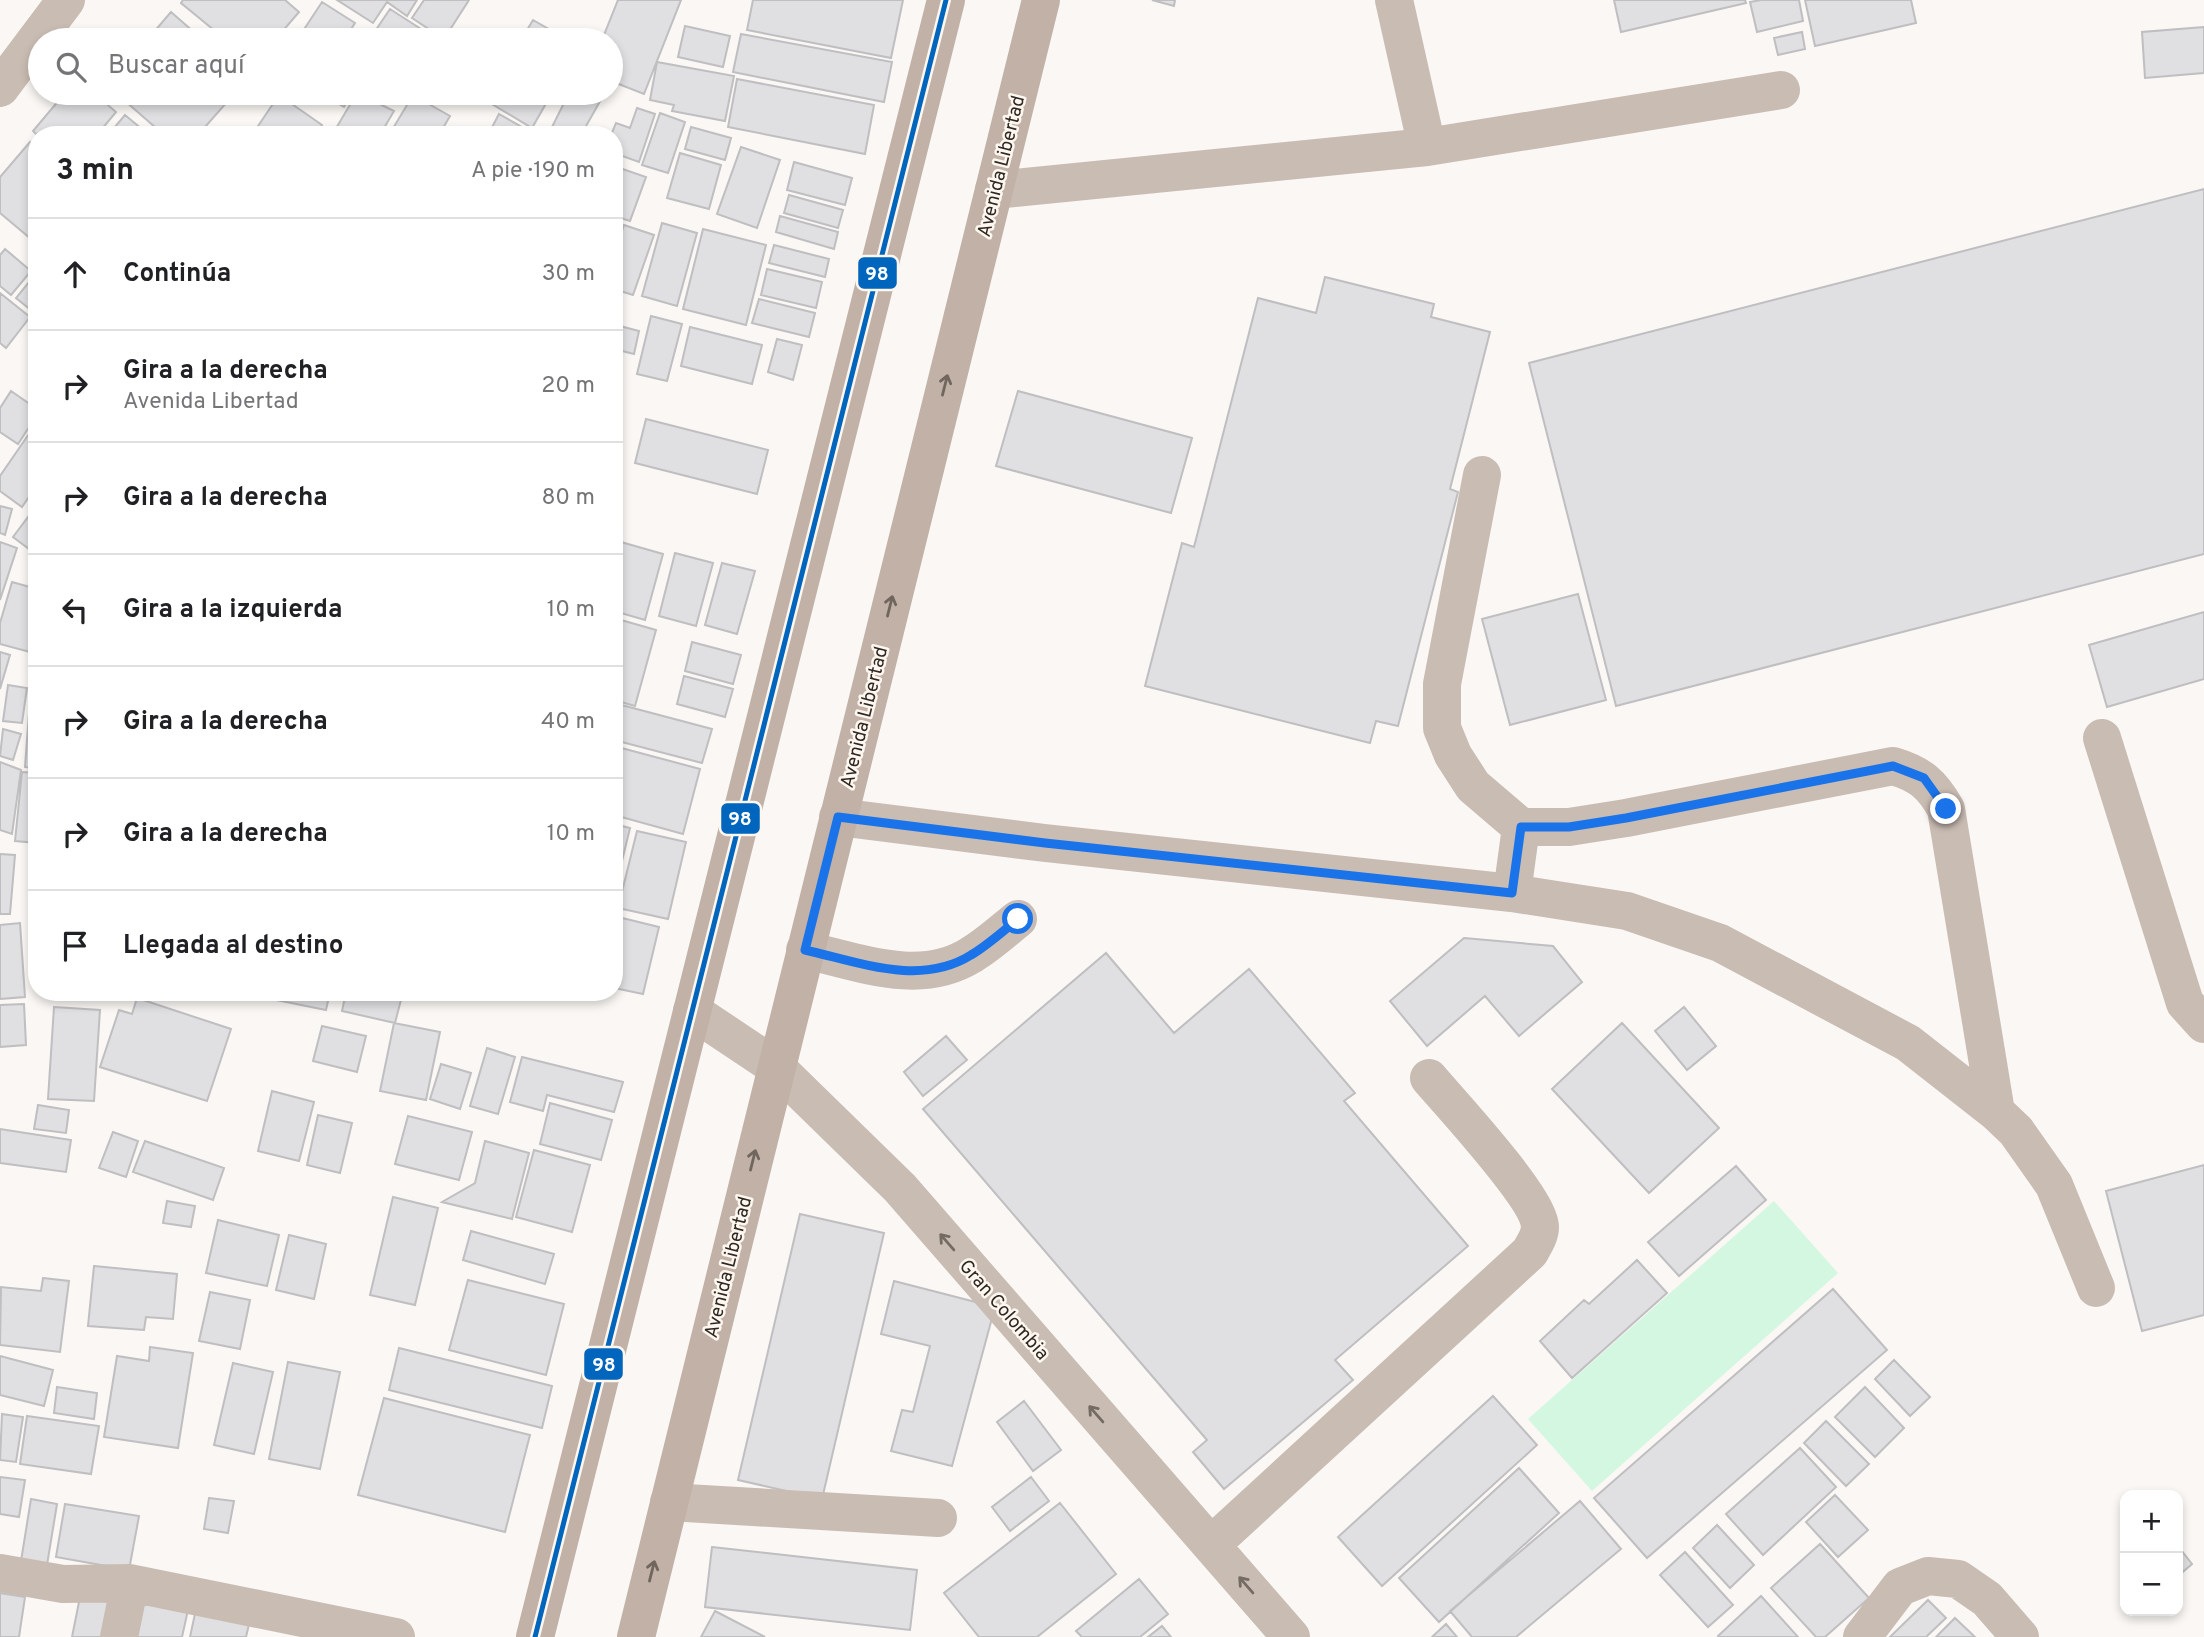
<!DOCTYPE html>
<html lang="es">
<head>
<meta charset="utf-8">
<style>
  :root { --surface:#fff; --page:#f6f6f6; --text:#202124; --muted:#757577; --line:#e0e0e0 }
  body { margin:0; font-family:Overpass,sans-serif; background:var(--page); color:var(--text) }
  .controls { position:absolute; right:21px; bottom:21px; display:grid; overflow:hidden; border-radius:14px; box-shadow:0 4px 10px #0003 }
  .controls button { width:63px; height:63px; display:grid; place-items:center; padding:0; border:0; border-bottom:2px solid var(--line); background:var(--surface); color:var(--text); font:35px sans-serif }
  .stop { position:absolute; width:21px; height:21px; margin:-16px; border:5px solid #1a73e8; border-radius:50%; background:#fff }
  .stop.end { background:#1a73e8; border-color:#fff; box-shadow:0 2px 7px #0008 }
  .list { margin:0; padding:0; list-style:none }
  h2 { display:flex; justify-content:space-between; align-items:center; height:91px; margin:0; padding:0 28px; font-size:30px }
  h2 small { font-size:23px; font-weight:400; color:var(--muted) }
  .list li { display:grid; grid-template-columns:46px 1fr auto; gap:21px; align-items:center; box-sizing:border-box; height:112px; padding:0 28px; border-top:2px solid var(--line) }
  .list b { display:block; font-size:26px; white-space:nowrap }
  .list p { margin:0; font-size:23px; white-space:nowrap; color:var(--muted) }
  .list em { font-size:23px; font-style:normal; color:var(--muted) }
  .icon { flex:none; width:38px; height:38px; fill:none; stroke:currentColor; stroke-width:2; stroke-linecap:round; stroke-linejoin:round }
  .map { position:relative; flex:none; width:2204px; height:1637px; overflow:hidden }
  .search { position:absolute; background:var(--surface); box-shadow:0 4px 10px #0003; left:28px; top:28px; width:595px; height:77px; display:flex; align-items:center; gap:18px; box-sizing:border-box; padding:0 24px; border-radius:38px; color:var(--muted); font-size:26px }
  .panel { position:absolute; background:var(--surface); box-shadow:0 4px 10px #0003; left:28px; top:126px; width:595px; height:875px; border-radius:28px }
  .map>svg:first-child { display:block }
  .green { fill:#d4f7e1 }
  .building { fill:#e0dfe2; stroke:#bfbec0; stroke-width:2 }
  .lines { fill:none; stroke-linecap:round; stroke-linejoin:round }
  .minor { stroke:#c9bcb3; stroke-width:38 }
  .major { stroke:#c1b1a6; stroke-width:38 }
  .bus-1-casing { stroke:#fef7f0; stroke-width:10 }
  .bus-1 { stroke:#0065bd; stroke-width:5 }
  .oneway { stroke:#70665d }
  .oneway2 { stroke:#746b63 }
  .route { stroke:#1a73e8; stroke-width:9 }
  .labels { text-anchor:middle; stroke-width:5; stroke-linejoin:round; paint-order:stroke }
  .street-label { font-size:19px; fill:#2e2822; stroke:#fef7f0 }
  .line-badge { stroke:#fef7f0; stroke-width:2.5 }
  .badge-label { font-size:19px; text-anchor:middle; font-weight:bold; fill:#fff }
</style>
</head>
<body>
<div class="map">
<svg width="2204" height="1637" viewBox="0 0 2204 1637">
  <rect width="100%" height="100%" fill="#faf7f4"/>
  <path class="green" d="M1774,1201L1838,1273L1592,1491L1528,1419Z"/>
  <path class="building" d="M183,0H285L299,12L275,40H226L181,3Z
    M337,0H417L407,16L387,2L373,23Z
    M424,0H469L444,39L412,18Z
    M618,0H681L644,94L611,81V40H602Z
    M753,0H903L891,58L747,30Z
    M1152,0H1175L1174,6Z
    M1614,0H1745L1746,3L1621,32Z
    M1761,0H1799L1803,21L1757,32L1750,2Z
    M1805,0H1911L1916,23L1815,46Z
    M322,2L355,23L344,40H297Z
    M390,9L438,40H369Z
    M171,12L203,40H147Z
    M533,20L568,40H521Z
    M685,26L730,36L723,67L678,57Z
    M2204,27V73L2145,78L2142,32Z
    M1802,32L1805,49L1778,55L1774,38Z
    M741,34L892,62L884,102L733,72Z
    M657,62L734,76L725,121L672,111L674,105L650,100Z
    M737,79L874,105L865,154L728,127Z
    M65,93H94L116,112L97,135H37L33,131Z
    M116,93H235L198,135H164Z
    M320,93H352L344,107Z
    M357,93L394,111L380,135H332Z
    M373,93H392L387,101Z
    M490,93H552L532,128L485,100Z
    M569,93H596L603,96L581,135H548Z
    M279,95L322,125L316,135H252Z
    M413,95L450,116L439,135H389Z
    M637,108L655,114L639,162L614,153V135H611L616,123L630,128Z
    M660,113L685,122L668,173L642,165Z
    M499,114L536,135H488Z
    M125,115L149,135H108Z
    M691,127L731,138L725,160L685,149Z
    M30,142L37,148V244L0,213V177Z
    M741,147L780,160L757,228L717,214Z
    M680,153L721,165L709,209L667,198Z
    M794,162L852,178L845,205L787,190Z
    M614,166L646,177L630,221L614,216Z
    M2204,189V554L1616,706L1529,363Z
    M789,195L843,210L838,228L784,213Z
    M780,216L838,232L834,249L776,232Z
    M662,223L697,233L677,306L642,296Z
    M624,225L654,235L633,295L614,289V254Z
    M703,229L766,245L746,325L683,309Z
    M774,245L829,259L825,277L769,263Z
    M5,249L31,271L11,295L0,286V255Z
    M767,269L822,282L816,308L761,295Z
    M37,272V315L16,298Z
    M1325,277L1434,304L1431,317L1490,332L1450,489L1458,492L1398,726L1376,721L1370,743L1145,686L1182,543L1194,547L1258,298L1316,313Z
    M0,293L30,317L6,348L0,343Z
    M759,299L815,313L809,337L752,323Z
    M651,316L682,324L667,381L637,374Z
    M620,326L639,331L634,354L614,349Z
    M690,327L762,345L752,384L681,366Z
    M777,339L802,345L793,380L768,372Z
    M11,391L37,409V415L18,444L0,432V408Z
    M1018,391L1192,438L1171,513L996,466Z
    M646,419L768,450L757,494L635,463Z
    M33,428L37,430V485L22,507L0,491V476Z
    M37,505V555L13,537Z
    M0,506L12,509L5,535L0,533Z
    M614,540L663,554L645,620L614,611Z
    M0,542L17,548L0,600Z
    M675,553L713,563L696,626L659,616Z
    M722,563L755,571L737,634L705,625Z
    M12,582L37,589V629L30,652L0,644V623Z
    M1578,594L1606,700L1510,725L1482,619Z
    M2204,612V679L2107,707L2089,645Z
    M614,618L656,630L635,706L614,700Z
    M692,642L741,655L733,684L685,671Z
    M0,652L10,655L0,689Z
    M684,676L733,689L725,717L677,704Z
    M8,685L27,688L22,723L3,721Z
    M30,700L37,701V769L25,767Z
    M614,703L712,729L702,763L614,740Z
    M3,729L21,734L13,760L0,756Z
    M614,746L700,769L683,834L614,815Z
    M0,762L21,770L12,834L0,830Z
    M22,772L37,773V843L15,841Z
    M614,824L630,828L614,894Z
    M637,831L686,842L668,919L618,908Z
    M0,854L15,855L10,914H0Z
    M37,861V946L29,945Z
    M614,916L659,927L643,994L614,988Z
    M20,923L25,997L0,999V925Z
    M1464,938L1553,946L1582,982L1519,1036L1485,996L1427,1046L1390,1001Z
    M35,950H37V976H33Z
    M1106,953L1174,1033L1249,969L1355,1093L1344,1101L1468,1246L1335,1360L1353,1380L1224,1489L1193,1452L1207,1440L923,1109Z
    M236,992H330L326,1010Z
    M346,992H403L395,1023L342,1011Z
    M137,998L231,1029L207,1101L100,1067L119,1010L132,1014Z
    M24,1004L26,1045L0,1047V1005Z
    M54,1007L100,1010L94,1101L48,1099Z
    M1684,1007L1716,1046L1687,1070L1655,1031Z
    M394,1023L440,1032L426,1100L380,1091Z
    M1622,1023L1719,1128L1649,1193L1552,1089Z
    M322,1026L366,1036L357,1072L313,1061Z
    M946,1036L967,1060L923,1096L904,1072Z
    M487,1048L515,1057L498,1114L470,1106Z
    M522,1057L623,1082L614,1112L547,1095L543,1111L510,1102Z
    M441,1064L471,1073L460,1109L430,1099Z
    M272,1091L314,1102L299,1161L258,1151Z
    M550,1103L612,1120L601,1160L540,1144Z
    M38,1105L69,1110L66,1133L34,1129Z
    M318,1115L352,1123L340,1173L307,1165Z
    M408,1116L472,1132L459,1180L395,1164Z
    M0,1129L71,1140L66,1172L0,1163Z
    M113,1132L138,1141L126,1177L99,1168Z
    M145,1141L224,1168L213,1200L133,1172Z
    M485,1141L529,1153L512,1219L442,1202L475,1183Z
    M534,1150L590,1165L572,1232L516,1217Z
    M2204,1165V1315L2142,1331L2106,1191Z
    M1736,1166L1766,1200L1679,1276L1648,1242Z
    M393,1197L438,1208L415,1305L370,1295Z
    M167,1201L195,1206L191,1227L163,1223Z
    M800,1214L884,1233L822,1499L738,1480Z
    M218,1220L279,1235L267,1286L206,1273Z
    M471,1231L554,1254L545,1284L463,1260Z
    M289,1235L326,1244L314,1299L276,1290Z
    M1637,1260L1667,1293L1572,1378L1540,1341L1584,1300L1589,1304Z
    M94,1266L177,1274L173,1319L146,1317L144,1330L88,1326Z
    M43,1278L69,1281L60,1352L0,1345L1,1287L41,1291Z
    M468,1280L564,1304L546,1375L449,1350Z
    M894,1281L995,1307L952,1466L891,1451L902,1410L913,1412L930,1346L881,1334Z
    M1833,1289L1887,1350L1647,1558L1594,1498Z
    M210,1292L250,1300L240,1349L199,1341Z
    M150,1347L193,1353L178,1448L104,1437L117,1356L149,1361Z
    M399,1348L552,1386L542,1428L389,1390Z
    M0,1356L53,1370L44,1406L0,1395Z
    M1894,1360L1930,1397L1910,1416L1875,1379Z
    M288,1362L340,1372L320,1469L269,1459Z
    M233,1363L273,1372L254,1454L214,1445Z
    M57,1387L97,1393L94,1419L54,1413Z
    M1865,1387L1904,1428L1875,1457L1835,1417Z
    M1493,1396L1537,1445L1382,1586L1338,1537Z
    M384,1398L530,1435L505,1532L358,1495Z
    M1024,1401L1061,1450L1033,1471L997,1422Z
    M2,1414L23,1417L16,1462L0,1460Z
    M27,1416L99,1426L91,1474L20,1464Z
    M1826,1421L1869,1464L1846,1486L1804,1443Z
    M1800,1448L1836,1487L1763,1555L1726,1514Z
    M1519,1468L1559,1513L1439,1622L1399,1578Z
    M0,1477L25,1480L19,1517L0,1514Z
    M1031,1477L1049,1501L1010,1531L992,1507Z
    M1835,1495L1868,1530L1838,1557L1806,1522Z
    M209,1498L234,1501L228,1533L204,1529Z
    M31,1499L57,1504L47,1565L21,1561Z
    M1580,1501L1621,1549L1516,1637H1472L1450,1611Z
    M1060,1503L1116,1574L1037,1637H979L944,1593Z
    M65,1504L139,1516L129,1570L56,1557Z
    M1717,1525L1754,1565L1730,1588L1693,1548Z
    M1820,1544L1869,1598L1825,1637H1816L1771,1588Z
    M2178,1546L2192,1564L2178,1576Z
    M712,1547L917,1570L910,1630L705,1607Z
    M1685,1552L1733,1605L1708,1627L1660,1575Z
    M1139,1579L1168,1614L1140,1637H1082L1076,1631Z
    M0,1593L25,1597L19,1637H0Z
    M1761,1596L1798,1637H1719L1718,1636Z
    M80,1597L119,1604L113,1637H72Z
    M140,1599L188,1610L182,1637H132Z
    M1928,1600L1946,1618L1926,1637H1890Z
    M196,1609L250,1620L246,1637H190Z
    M715,1611L765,1637H701Z
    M1955,1618L1975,1637H1936Z
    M1446,1624L1457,1637H1432Z
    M1162,1626L1171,1637H1148Z"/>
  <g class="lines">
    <path class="minor" d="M0,88L66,0
      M1427,147L1781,90
      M994,190L1427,147L1394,0
      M1482,475L1442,684V728L1453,755L1473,786L1521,827
      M2102,738L2185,1003L2204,1024
      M838,817L1045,843L1512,893L1627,911L1720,943L1908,1043L1996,1112L2016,1131L2054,1185L2096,1288
      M1512,893L1521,827H1569L1626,818L1893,766C1920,774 1932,784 1946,809L1996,1112
      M805,950C859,962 920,987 971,955C988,945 1003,931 1018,919
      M692,1011L776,1067L900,1188L1291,1637
      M669,1502L938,1518
      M1211,1545L1530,1252C1534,1244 1540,1236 1540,1227C1539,1198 1451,1104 1429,1078
      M0,1573L63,1584L130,1583L396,1637
      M119,1637L130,1583
      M1862,1637L1900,1587L1928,1576L1958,1579L1987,1599L2020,1637"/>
    <path class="major" d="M535,1637L946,0
      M636,1637L1041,0"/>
    <defs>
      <path id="bus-1" d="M535,1637L946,0"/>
    </defs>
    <use href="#bus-1" class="bus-1-casing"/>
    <use href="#bus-1" class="bus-1"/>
  </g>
  <defs><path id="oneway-shaft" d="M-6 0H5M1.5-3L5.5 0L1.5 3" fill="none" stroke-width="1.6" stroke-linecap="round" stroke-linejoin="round" transform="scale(1.75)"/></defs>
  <g class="oneway">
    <use href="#oneway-shaft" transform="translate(945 385) rotate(-76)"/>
    <use href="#oneway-shaft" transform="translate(890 606) rotate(-76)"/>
    <use href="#oneway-shaft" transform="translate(753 1160) rotate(-76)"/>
    <use href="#oneway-shaft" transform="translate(652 1571) rotate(-76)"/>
  </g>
  <g class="oneway2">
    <use href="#oneway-shaft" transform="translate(947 1242) rotate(-131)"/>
    <use href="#oneway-shaft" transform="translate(1096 1414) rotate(-131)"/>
    <use href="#oneway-shaft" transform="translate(1246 1585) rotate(-131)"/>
  </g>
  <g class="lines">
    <path class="route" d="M1018,919C1003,931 988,945 971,955C920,987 859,962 805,950L838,817L1045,843L1512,893L1521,827H1569L1626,818L1893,766L1924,778L1946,809"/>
  </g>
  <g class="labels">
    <g class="street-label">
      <text transform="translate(1000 166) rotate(-76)" y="7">Avenida Libertad</text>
      <text transform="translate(863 717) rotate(-76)" y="7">Avenida Libertad</text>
      <text transform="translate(727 1267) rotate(-76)" y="7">Avenida Libertad</text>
      <text transform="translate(1005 1309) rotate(49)" y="7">Gran Colombia</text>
    </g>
  </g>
  <g class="line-badge">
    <rect x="857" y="256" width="41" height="34" rx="7" fill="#0065bd"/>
    <rect x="720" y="802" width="41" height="33" rx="7" fill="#0065bd"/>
    <rect x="583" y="1347" width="41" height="34" rx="7" fill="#0065bd"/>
  </g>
  <g class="badge-label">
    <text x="877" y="280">98</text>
    <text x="740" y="825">98</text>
    <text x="604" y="1371">98</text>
  </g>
</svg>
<div class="controls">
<button>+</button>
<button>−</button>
</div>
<div class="stop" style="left:1018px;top:919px"></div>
<div class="stop end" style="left:1946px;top:809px"></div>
<div class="search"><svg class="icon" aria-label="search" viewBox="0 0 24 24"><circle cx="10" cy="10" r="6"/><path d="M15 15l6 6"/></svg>Buscar aquí</div>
<section class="panel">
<h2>3 min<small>A pie · 190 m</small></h2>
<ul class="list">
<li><svg class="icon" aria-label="ahead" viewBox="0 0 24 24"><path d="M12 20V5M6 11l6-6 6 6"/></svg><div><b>Continúa</b></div><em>30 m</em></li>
<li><svg class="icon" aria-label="right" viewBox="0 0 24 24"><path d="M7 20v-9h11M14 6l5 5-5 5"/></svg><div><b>Gira a la derecha</b><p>Avenida Libertad</p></div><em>20 m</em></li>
<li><svg class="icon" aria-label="right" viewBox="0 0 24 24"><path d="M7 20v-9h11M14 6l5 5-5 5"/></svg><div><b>Gira a la derecha</b></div><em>80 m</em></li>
<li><svg class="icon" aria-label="left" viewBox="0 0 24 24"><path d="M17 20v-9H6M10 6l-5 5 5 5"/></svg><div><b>Gira a la izquierda</b></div><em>10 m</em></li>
<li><svg class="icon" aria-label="right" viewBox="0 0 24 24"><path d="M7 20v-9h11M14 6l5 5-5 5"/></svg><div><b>Gira a la derecha</b></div><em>40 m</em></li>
<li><svg class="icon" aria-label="right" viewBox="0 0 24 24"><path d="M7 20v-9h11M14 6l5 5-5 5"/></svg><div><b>Gira a la derecha</b></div><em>10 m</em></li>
<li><svg class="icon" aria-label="arrive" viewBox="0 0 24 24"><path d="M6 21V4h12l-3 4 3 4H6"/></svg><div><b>Llegada al destino</b></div></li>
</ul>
</section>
</div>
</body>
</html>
